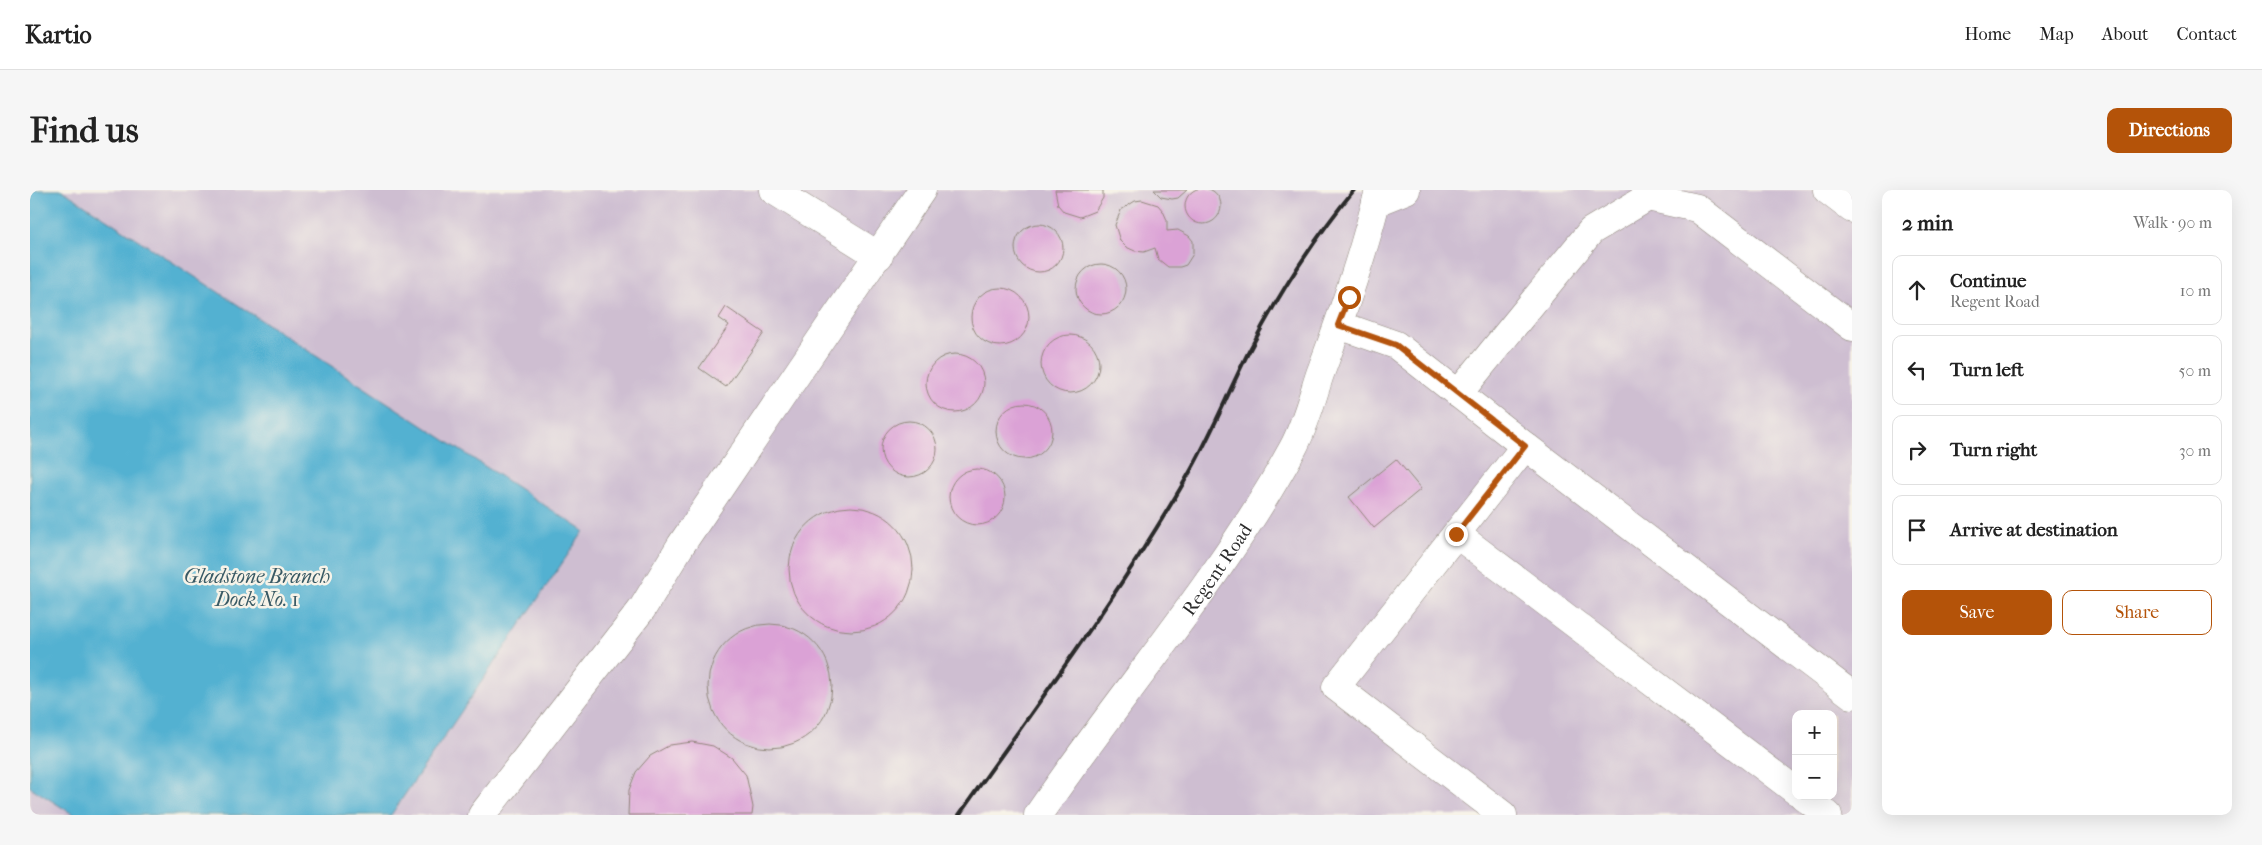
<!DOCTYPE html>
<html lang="en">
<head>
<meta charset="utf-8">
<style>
  :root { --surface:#fff; --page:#f6f6f6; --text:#222; --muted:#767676; --line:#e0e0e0; --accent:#b45309 }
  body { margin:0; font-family:"IM FELL French Canon",serif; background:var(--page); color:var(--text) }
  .controls { position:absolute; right:15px; bottom:15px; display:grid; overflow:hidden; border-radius:10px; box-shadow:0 5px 20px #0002 }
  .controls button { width:45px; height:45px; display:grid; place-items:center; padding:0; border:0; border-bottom:1px solid var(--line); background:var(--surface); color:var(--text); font:25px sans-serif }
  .stop { position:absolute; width:15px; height:15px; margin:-11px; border:4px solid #b45309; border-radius:50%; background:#fff }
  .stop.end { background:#b45309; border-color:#fff; box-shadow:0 1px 5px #0008 }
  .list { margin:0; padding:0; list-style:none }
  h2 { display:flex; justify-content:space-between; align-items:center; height:65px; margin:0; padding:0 20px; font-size:21px }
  h2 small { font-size:16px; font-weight:400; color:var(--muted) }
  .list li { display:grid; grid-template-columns:32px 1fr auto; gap:15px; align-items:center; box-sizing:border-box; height:70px; margin:0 10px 10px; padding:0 10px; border:1px solid var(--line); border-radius:10px }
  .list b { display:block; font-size:19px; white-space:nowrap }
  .list p { margin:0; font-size:16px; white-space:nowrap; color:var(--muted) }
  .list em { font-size:16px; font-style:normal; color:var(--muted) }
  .actions { display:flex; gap:10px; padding:15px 20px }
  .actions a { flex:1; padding:11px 0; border:1px solid var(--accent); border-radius:10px; text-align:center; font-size:18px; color:var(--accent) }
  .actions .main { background:var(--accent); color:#fff }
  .icon { flex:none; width:28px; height:28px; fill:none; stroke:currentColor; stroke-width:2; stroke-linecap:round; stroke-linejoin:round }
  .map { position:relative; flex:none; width:1822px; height:625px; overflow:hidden; border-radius:10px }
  header { display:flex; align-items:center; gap:30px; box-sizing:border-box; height:70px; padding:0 25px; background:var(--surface); border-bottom:1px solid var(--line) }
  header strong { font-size:24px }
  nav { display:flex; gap:28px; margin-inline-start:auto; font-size:18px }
  .intro { display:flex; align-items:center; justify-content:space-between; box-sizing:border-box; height:120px; padding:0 30px }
  h1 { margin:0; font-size:35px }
  .button { padding:12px 22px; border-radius:10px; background:var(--accent); color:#fff; font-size:18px; font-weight:700 }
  main { display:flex; gap:30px; padding:0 30px }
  aside { flex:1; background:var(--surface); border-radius:10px; box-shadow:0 5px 20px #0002 }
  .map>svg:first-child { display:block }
  .industrial { fill:#cebed1; fill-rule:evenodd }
  .water { fill:#53b1d1; stroke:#3f6e7e }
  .building { fill:#dba2d6 }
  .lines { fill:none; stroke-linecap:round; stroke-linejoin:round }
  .minor-casing { stroke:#90877b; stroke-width:29 }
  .minor { stroke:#fff; stroke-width:28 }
  .rail { stroke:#2b2b2b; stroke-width:4 }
  .route { stroke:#b45309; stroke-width:6 }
  .labels { text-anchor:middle; stroke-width:5; stroke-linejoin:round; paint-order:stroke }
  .street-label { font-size:19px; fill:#2b2b2b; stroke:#f7f3e8 }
  .water-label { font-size:20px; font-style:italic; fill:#395a65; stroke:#f7f3e8 }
</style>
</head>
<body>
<header>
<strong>Kartio</strong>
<nav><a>Home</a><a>Map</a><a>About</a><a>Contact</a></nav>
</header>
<div class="intro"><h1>Find us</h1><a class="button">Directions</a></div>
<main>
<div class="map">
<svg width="1822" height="625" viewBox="0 0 1822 625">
  <rect width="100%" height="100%" fill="#f7f3e8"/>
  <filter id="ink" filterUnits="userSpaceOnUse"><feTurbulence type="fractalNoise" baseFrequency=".02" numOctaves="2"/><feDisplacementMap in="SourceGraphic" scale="10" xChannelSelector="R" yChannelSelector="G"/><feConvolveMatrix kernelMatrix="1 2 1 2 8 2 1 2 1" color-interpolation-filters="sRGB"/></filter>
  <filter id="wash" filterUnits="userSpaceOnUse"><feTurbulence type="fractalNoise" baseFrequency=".0096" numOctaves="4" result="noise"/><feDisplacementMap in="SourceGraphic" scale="20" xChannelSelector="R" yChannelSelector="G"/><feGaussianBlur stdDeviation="1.12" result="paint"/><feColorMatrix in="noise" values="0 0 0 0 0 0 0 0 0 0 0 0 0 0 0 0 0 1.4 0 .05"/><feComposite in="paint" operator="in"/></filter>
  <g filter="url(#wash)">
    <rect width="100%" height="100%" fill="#f4e3cb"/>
    <path class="industrial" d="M0,0H1822V625H0ZM1766,524H1803V606H1766Z"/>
    <path class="water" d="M0,0H32L554,341L361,625H44L0,597Z"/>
    <g id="blocks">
      <path class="building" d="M1155 16a18 18 0 1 1 36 0a18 18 0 1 1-36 0Z
        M1025,0H1073V8L1065,21L1050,27L1034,22L1028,15Z
        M1124,0H1157L1148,8L1142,9L1131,7Z
        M1112,10L1128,15L1133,21L1137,30V41L1148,40L1159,46L1163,51V64L1156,75L1150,77H1138L1128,69L1125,58L1114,62L1105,61L1096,57L1090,51L1085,35L1091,20L1105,11Z
        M985 58a24 24 0 1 1 48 0a24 24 0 1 1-48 0Z
        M1046 99a25 25 0 1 1 50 0a25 25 0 1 1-50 0Z
        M941 127a29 29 0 1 1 58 0a29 29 0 1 1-58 0Z
        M696,117L734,143L696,197L669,178L699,135L689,128Z
        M1011 174a29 29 0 1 1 58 0a29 29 0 1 1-58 0Z
        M896 193a29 29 0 1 1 58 0a29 29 0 1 1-58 0Z
        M966 241a28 28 0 1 1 56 0a28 28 0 1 1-56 0Z
        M851 259a28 28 0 1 1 56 0a28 28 0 1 1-56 0Z
        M1366,269L1391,299L1344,338L1319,307Z
        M919 307a28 28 0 1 1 56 0a28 28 0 1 1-56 0Z
        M759 379a62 62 0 1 1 124 0a62 62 0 1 1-124 0Z
        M678 496a62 62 0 1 1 124 0a62 62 0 1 1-124 0Z
        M662,552L683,556L702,568L716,585L723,617L722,625H598L599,600L606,582L620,566L640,555Z"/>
    </g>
  </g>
  <g filter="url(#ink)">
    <use href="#blocks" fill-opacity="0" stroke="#90877b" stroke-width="1"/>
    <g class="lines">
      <defs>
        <g id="minor">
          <path d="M743,0L849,66"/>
          <path d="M1797,0L1822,19"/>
          <path d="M1618,7L1667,18L1822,137"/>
          <path d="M1346,12L1376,0"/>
          <path d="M1309,135L1366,155L1495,256L1822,505"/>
          <path d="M1428,204L1561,41L1618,7L1632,0"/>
          <path d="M1426,344L1766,601"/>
          <path d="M1773,606L1798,625"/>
          <path d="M452,625L612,419L651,355L892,0"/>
          <path id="s1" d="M1008,625C1092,502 1191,390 1263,258C1275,236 1282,208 1290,184C1313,123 1334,63 1349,0"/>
          <path d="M1473,625L1306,497L1495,256"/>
        </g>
      </defs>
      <use href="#minor" class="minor-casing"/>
      <use href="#minor" class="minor"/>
      <path class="rail" d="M929,625C1007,514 1089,405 1157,287C1180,248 1197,205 1217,165C1247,107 1283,50 1324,0"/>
    </g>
  </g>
  <g class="lines" filter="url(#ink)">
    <path class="route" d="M1319,107L1308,135L1366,155L1495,256L1426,344"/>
  </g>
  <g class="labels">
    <g class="street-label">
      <text dy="7" stroke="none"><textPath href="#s1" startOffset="304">Regent Road</textPath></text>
    </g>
    <g class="water-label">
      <text x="227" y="393">Gladstone Branch<tspan x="227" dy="23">Dock No. 1</tspan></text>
    </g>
  </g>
</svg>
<div class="controls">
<button>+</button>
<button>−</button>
</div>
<div class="stop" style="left:1319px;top:107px"></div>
<div class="stop end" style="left:1426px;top:344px"></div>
</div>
<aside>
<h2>2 min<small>Walk · 90 m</small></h2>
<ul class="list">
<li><svg class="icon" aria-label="ahead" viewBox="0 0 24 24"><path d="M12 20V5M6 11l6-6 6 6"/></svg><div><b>Continue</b><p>Regent Road</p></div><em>10 m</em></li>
<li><svg class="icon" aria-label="left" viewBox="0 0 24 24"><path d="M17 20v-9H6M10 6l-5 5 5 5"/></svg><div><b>Turn left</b></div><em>50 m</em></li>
<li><svg class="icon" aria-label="right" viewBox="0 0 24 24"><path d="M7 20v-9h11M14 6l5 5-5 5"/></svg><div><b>Turn right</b></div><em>30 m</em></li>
<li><svg class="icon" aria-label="arrive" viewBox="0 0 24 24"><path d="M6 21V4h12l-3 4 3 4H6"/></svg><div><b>Arrive at destination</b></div></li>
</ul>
<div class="actions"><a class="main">Save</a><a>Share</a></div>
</aside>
</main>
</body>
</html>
